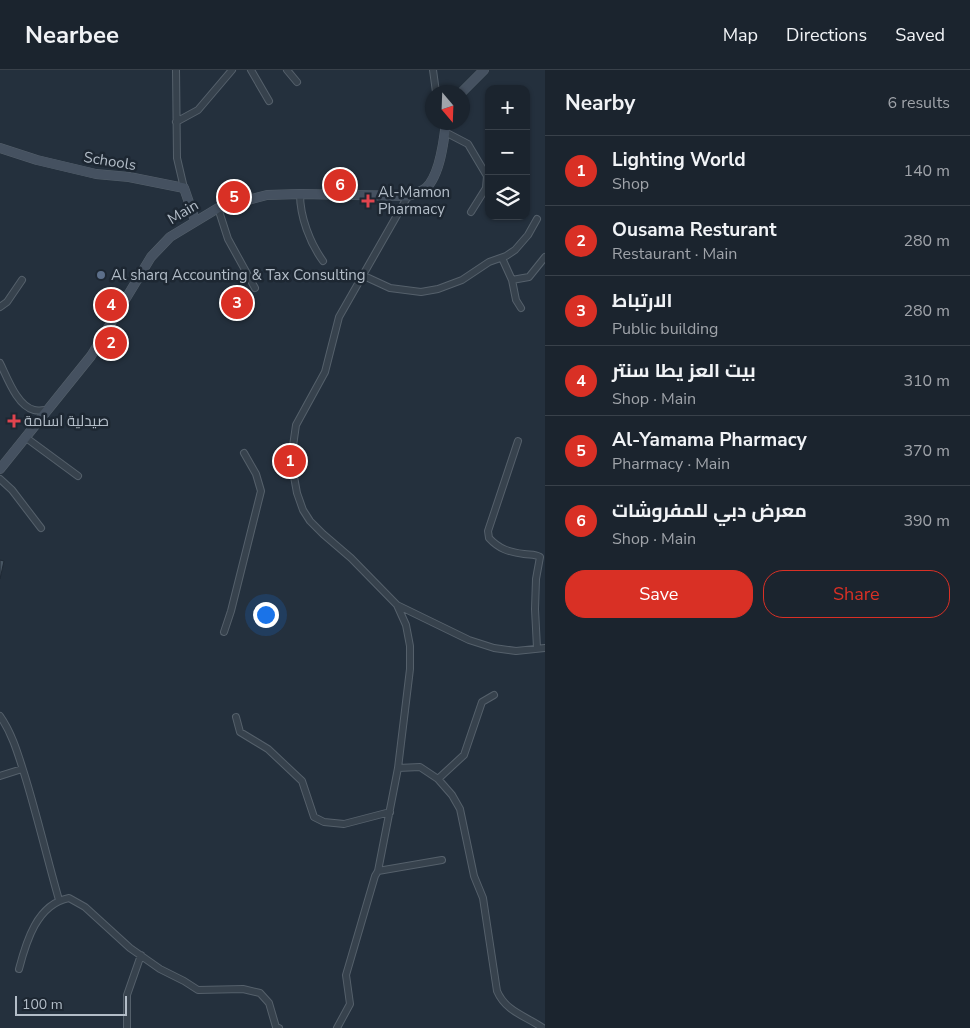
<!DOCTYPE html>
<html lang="en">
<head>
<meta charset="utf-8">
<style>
  :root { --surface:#1b242e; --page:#28303a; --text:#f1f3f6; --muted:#a0a4aa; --line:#39414a; --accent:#d93025 }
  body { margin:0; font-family:"Nunito Sans",Cairo,sans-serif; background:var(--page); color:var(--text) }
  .controls { position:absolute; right:15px; top:15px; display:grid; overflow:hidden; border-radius:10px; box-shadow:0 1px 4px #0004 }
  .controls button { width:45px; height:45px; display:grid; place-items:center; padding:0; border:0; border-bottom:1px solid var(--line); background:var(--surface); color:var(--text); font:25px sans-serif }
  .compass { position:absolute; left:425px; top:15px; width:45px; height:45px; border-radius:50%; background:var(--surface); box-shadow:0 1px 4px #0004; rotate:161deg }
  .scale { position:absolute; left:15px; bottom:12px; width:112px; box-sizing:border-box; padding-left:5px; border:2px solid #b3bdc8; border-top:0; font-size:14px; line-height:18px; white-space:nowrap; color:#b3bdc8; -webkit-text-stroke:4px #1d2732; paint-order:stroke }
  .you { position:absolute; left:265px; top:544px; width:18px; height:18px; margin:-12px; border:4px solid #fff; border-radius:50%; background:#1a73e8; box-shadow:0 0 0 8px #1a73e833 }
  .badge { display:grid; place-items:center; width:32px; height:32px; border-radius:50%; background:var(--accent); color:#fff; font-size:16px; font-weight:700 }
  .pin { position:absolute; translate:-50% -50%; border:2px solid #fff; box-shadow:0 1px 5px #0006 }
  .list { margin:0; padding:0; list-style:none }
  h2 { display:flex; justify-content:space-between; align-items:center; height:65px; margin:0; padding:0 20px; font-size:21px }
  h2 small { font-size:16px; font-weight:400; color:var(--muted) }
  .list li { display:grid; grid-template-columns:32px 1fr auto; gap:15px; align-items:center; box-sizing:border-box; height:70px; padding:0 20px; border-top:1px solid var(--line) }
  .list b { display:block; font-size:19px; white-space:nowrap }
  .list p { margin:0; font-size:16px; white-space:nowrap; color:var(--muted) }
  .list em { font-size:16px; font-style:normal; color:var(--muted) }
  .actions { display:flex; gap:10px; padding:15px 20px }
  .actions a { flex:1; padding:11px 0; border:1px solid var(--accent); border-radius:20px; text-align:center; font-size:18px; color:var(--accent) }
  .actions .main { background:var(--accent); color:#fff }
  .icon { flex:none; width:28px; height:28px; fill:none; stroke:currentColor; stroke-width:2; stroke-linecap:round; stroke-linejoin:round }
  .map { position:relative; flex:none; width:545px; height:958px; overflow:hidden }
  header { display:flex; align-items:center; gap:30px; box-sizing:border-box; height:70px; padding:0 25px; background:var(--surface); border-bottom:1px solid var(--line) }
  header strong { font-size:24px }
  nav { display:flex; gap:28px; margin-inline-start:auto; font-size:18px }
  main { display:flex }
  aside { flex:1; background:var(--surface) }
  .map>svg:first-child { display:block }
  .building { fill:#485663; stroke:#1f2934 }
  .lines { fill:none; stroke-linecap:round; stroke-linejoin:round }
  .street-casing { stroke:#55606b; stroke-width:8 }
  .secondary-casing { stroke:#55606b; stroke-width:10 }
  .street { stroke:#37424d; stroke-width:6 }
  .secondary { stroke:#455160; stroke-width:9 }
  .health-dot { fill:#e0444e; stroke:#1d2732; stroke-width:2 }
  .service-dot { fill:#5c6f8a; stroke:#1d2732; stroke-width:2 }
  .labels { text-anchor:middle; stroke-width:5; stroke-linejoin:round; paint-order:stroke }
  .street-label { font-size:15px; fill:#b3bdc8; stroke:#1d2732 }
  .poi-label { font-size:15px; fill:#b3bdc8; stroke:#1d2732; text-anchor:start }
</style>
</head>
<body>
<header>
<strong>Nearbee</strong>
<nav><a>Map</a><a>Directions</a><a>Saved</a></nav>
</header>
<main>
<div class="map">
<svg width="545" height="958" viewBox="0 0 545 958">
  <rect width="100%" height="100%" fill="#24303d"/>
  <path class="building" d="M0,490L4,491L0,509Z"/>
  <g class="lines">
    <defs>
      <path id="street" d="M176,0L177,88L184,118
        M251,0L269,31
        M287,0L297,12
        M433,0L436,22
        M176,52L198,40L232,0
        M445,62L468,74L487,106L486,118L471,142
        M300,124C300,147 310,173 323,191
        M408,126L339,247L325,302L296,355L292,383L293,401L297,423L303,440L310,451L323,464L351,488L397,535L469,570L494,578L516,581L545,578
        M218,138L228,169L255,218
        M502,188L512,210L516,230L521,238
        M364,206L390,218L421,222L438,219L462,210L489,192L506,186L515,180L528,165L537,149
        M512,210L529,207L545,187
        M0,237L7,232L22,210
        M0,293C7,307 17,336 34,340C38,341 42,340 46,340
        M25,367L78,406
        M518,371L488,461L489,468C499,479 509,482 524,484C530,485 535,484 540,487L536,509L535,539L537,578
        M0,409L12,420L41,458
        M224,562L231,541L261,421L256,404L244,383
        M0,646C12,663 18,684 24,703C37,745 47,788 59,830
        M236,647L240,662L268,679L302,711L314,747L324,752L344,754L390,742
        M398,698L420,697L438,709L452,725L460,739L474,806L483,828L497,921C506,942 526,946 543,958
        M0,706L22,699
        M438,709L464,685L482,632L494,625
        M378,801L442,790
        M19,899C26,872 37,834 69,828L85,837L130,878L160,899L184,911L198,920L243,919L260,923L269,933L276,957L279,958
        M127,958V925L141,885
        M337,958L350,934L346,905L375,806L378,801L398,698L410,599V576L406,555L397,535"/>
      <path id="secondary" d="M462,22L484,0
        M0,78L37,90L96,104L129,107L184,118L195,150
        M0,399L91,286L151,187L170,167L218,138L267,125L300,124L408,126C414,124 421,122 426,118C440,105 444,71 446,52"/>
    </defs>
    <use href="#street" class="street-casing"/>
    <use href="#secondary" class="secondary-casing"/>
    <use href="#street" class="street"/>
    <use href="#secondary" class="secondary"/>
  </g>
  <g class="health-dot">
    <path d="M365.5 123.5h5v5h5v5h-5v5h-5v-5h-5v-5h5z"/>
    <path d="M11.5 343.5h5v5h5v5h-5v5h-5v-5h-5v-5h5z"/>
  </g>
  <circle class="service-dot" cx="101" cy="205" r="5"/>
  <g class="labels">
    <g class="street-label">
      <text transform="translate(110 91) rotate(9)" y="5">Schools</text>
      <text transform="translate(183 142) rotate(-31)" y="5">Main</text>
    </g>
    <g class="poi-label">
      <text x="378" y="127">Al-Mamon<tspan x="378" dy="17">Pharmacy</tspan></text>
      <text x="111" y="210">Al sharq Accounting &amp; Tax Consulting</text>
      <text x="24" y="356">صيدلية اسامة</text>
    </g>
  </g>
</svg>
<div class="controls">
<button>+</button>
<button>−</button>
<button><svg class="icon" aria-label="layers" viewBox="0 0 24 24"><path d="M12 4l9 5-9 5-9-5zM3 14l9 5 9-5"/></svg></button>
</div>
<svg class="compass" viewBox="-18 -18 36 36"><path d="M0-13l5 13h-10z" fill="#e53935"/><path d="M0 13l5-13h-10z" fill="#a0a4aa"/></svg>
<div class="scale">100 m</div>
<div class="you"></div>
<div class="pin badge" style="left:290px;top:391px">1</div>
<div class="pin badge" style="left:111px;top:273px">2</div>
<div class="pin badge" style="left:237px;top:233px">3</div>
<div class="pin badge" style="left:111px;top:235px">4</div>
<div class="pin badge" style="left:234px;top:127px">5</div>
<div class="pin badge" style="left:340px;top:115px">6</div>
</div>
<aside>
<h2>Nearby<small>6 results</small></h2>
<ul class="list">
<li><span class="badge">1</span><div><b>Lighting World</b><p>Shop</p></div><em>140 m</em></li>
<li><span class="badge">2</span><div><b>Ousama Resturant</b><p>Restaurant · Main</p></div><em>280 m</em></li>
<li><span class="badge">3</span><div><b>الارتباط</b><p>Public building</p></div><em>280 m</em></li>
<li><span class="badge">4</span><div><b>بيت العز يطا سنتر</b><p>Shop · Main</p></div><em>310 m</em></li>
<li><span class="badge">5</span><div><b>Al-Yamama Pharmacy</b><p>Pharmacy · Main</p></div><em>370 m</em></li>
<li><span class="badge">6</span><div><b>معرض دبي للمفروشات</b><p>Shop · Main</p></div><em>390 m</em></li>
</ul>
<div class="actions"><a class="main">Save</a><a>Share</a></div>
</aside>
</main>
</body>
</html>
